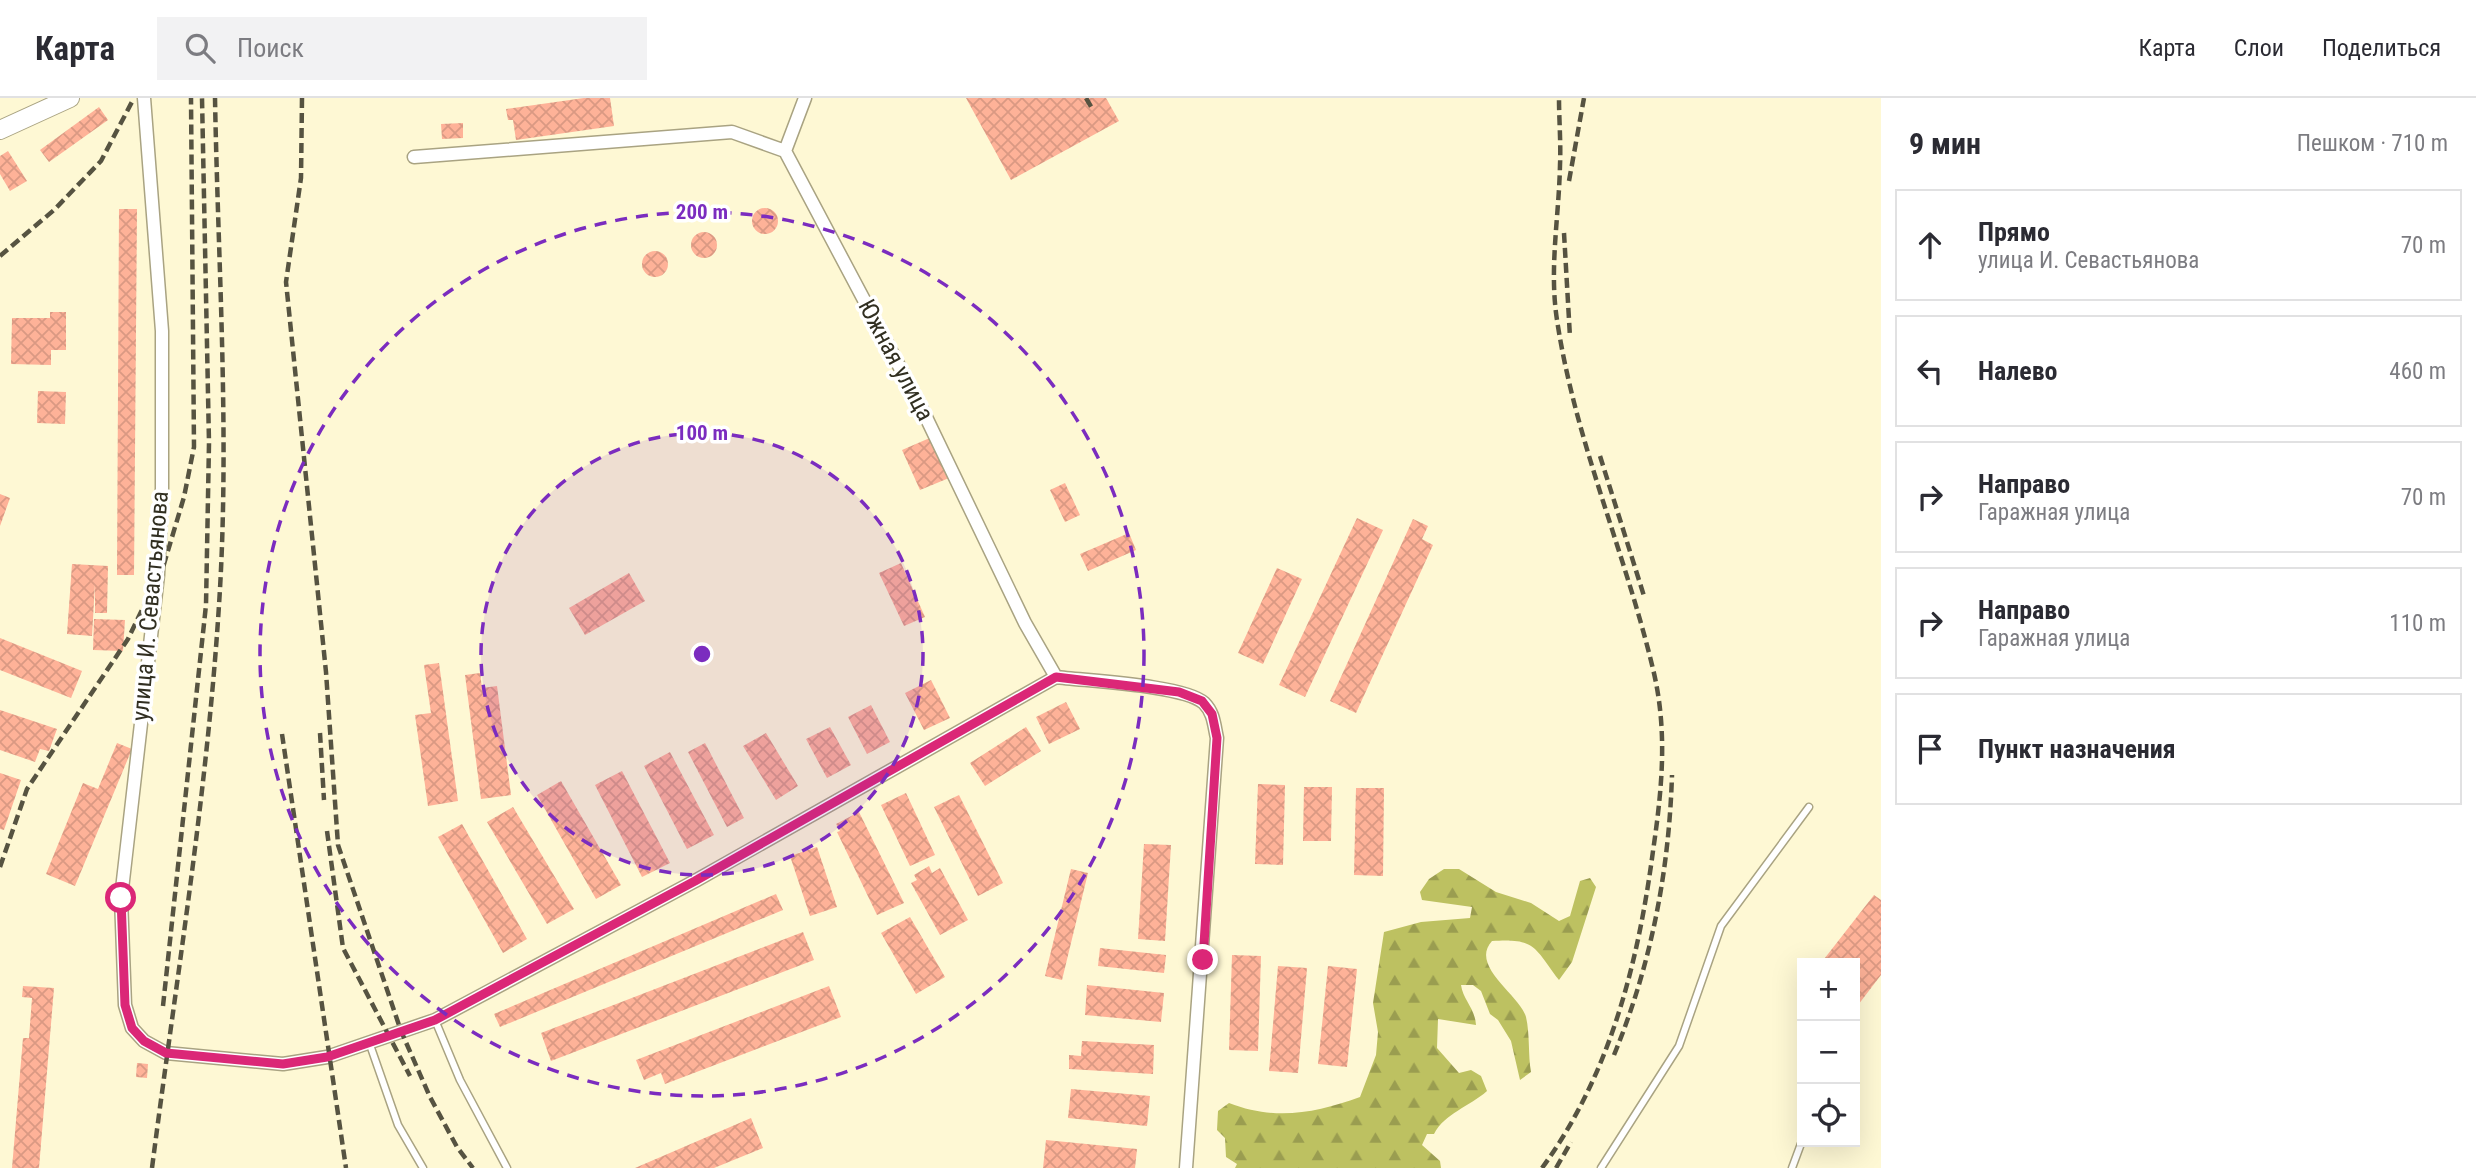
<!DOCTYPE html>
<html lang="ru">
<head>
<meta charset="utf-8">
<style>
  :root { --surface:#fff; --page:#f2f2f3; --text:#2b2b33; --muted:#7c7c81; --line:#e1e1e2 }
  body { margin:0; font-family:"Roboto Condensed",sans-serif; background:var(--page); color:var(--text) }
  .controls { position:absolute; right:21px; bottom:21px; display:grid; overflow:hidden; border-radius:0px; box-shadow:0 7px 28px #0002 }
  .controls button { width:63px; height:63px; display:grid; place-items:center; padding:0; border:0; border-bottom:2px solid var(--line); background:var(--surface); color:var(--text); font:35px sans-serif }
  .stop { position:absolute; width:21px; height:21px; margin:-16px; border:5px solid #db2777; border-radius:50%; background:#fff }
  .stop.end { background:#db2777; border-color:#fff; box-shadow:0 2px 7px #0008 }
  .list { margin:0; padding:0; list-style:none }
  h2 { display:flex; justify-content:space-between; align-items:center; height:91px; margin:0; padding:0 28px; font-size:30px }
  h2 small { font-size:23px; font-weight:400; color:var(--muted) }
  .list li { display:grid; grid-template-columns:46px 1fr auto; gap:21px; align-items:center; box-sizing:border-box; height:112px; margin:0 14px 14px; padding:0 14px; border:2px solid var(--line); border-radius:0px }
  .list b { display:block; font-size:26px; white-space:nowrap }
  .list p { margin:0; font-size:23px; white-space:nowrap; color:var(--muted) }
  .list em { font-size:23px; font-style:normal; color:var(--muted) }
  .icon { flex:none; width:38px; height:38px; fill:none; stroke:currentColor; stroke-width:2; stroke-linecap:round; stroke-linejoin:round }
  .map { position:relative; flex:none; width:1881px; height:1070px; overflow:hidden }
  header { display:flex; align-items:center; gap:42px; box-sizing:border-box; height:98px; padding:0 35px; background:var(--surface); border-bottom:2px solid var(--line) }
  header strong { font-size:33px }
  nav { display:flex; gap:38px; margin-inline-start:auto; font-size:24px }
  .search { width:490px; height:63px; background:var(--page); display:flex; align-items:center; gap:18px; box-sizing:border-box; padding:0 24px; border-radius:0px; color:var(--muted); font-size:26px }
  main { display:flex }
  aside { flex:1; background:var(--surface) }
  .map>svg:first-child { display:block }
  .forest { fill:url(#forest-firs) }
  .building { fill:url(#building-cross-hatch) }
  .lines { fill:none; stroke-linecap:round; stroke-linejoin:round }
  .lane-casing { stroke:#a9a382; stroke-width:9 }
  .street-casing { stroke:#a9a382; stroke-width:15 }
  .secondary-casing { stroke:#a9a382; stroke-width:20 }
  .lane { stroke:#fff; stroke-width:6 }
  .street { stroke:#fff; stroke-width:12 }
  .secondary { stroke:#fff; stroke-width:18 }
  .rail { stroke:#565341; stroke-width:4.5; stroke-dasharray:10 5; stroke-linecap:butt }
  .route { stroke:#db2777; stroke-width:9 }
  .ring { fill:none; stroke:#7b2cbf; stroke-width:3.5; stroke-dasharray:12 9 }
  .labels { text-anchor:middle; stroke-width:7; stroke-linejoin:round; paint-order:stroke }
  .street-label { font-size:24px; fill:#312f21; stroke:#fff }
  .centre { fill:#7b2cbf; stroke:#fff; stroke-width:3.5 }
  .ring-label { font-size:21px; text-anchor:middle; font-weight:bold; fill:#7b2cbf; stroke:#fff; stroke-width:7; stroke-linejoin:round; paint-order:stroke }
</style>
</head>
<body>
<header>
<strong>Карта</strong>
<div class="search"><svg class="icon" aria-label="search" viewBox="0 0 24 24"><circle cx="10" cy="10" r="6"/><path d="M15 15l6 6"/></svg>Поиск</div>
<nav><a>Карта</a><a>Слои</a><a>Поделиться</a></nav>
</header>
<main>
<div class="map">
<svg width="1881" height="1070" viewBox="0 0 1881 1070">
  <defs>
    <pattern id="forest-firs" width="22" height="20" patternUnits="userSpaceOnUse" patternTransform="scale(1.75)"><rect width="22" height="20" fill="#bdc161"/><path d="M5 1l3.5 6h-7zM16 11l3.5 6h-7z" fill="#9a9d50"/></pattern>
    <pattern id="building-cross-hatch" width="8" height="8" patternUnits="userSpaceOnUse" patternTransform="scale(1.75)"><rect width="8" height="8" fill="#feb298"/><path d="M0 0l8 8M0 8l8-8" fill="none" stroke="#da9983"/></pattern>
  </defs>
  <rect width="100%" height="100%" fill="#fef8d4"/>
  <path class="forest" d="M1444,771H1459L1496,794L1531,805L1559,823L1570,818L1580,783L1590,780L1596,789L1572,864L1559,882C1534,850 1537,840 1492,843C1469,868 1520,897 1526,919C1530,936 1528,957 1531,974L1520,982L1511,943L1498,922L1490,916L1481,893L1473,887H1461C1463,902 1475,910 1476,927L1438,921L1437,950L1459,975L1471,972L1481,978L1487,993C1469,1009 1445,1015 1434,1036H1427L1422,1047L1440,1063L1441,1070H1235L1237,1066L1226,1059L1225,1040L1217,1032L1218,1013L1229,1005C1275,1023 1316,1015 1360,999L1376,957L1378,934L1373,905L1384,834L1421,824L1470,820L1472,809L1422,802L1420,794L1429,781Z"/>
  <path class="building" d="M584,0H610L614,28L516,42L513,22H508L506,11Z
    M966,0H1106L1119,23L1011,82Z
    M99,9L108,22L49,64L40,52Z
    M463,25V40L442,41L441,26Z
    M8,53L27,83L10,93L0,76V58Z
    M752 123a13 13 0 1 1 26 0a13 13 0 1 1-26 0Z
    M119,111H137L134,477H117Z
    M691 147a13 13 0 1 1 26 0a13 13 0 1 1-26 0Z
    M642 166a13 13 0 1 1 26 0a13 13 0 1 1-26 0Z
    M50,214H66V252H51V267L11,266L12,220H50Z
    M38,293L66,294L65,326L37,325Z
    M932,339L949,380L920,392L902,352Z
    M1065,385L1080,417L1065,424L1050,392Z
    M0,396L10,400L0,428Z
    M1357,420L1383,432L1305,599L1279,587Z
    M1413,421L1428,428L1422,441L1433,447L1356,615L1330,603Z
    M1129,435L1136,452L1088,473L1080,456Z
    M901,465L925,519L904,528L879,475Z
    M72,466L108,468L107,515H95V486L92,538L67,536Z
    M1277,470L1302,481L1263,566L1238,555Z
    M629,475L645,503L585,537L569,510Z
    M94,521L125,522L123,553L93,552Z
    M0,540L82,573L71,600L0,572Z
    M439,565L458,703L428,708L415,617L431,615L424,567Z
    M480,575L482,590L497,588L511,697L481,701L465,577Z
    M931,582L950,620L924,632L905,595Z
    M1066,604L1080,631L1049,646L1036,619Z
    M871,607L890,644L867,656L848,619Z
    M0,612L57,631L49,653L40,651L35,664L0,652Z
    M830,629L851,667L827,680L806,641Z
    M1026,629L1041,653L985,688L970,665Z
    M766,635L798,688L776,702L743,648Z
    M117,645L132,651L75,788L46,776L83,685L98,691Z
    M705,645L744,720L727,729L688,654Z
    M670,654L714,737L687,751L644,668Z
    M622,673L670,765L642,779L595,687Z
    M0,675L21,682L4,732L0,731Z
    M561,683L621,787L596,801L537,697Z
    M1258,686L1285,687L1283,767L1255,766Z
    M1304,689H1332L1331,743H1303Z
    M1356,690H1384L1383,778L1354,777Z
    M906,695L935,757L910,768L881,707Z
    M959,697L1003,785L978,798L934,709Z
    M513,709L574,811L547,826L487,724Z
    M859,714L904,805L877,817L837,734L840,733L836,726Z
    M462,726L527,841L503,855L438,739Z
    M1144,746L1171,747L1165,843L1138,841Z
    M817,749L837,809L810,818L790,758Z
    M929,768L932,775L940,770L968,822L940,837L911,785L917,782L914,777Z
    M1071,771L1088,775L1062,882L1045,878Z
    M776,796L783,812L500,929L494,916Z
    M1874,797L1881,802V877L1855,911V865H1821Z
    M910,819L945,879L916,896L881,835Z
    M803,834L814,862L551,963L541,935Z
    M1100,850L1166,857L1164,875L1098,868Z
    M1232,857L1261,858L1258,953L1229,952Z
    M1278,868L1307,870L1298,975L1269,973Z
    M1328,868L1357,871L1347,969L1318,966Z
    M1087,887L1164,895L1161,924L1085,917Z
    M23,888L54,890L39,1070H12L23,940H29L32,900L22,899Z
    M829,888L841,919L665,986L661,975L644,982L636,962Z
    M1082,943L1154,947L1153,976L1069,971V957L1081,958Z
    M137,965L148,966L147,980L136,979Z
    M1071,991L1150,998L1147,1028L1068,1020Z
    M751,1020L763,1050L714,1070H635Z
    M1046,1042L1137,1051L1135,1070H1043Z"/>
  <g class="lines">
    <defs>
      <path id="lane" d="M435,922L460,982L507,1070
        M369,944L398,1027L423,1070
        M1601,1070L1679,948L1721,828L1809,709
        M1792,1070L1802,1043"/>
      <path id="street" d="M144,0L162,233V390L158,477L121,800L125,907L132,930L144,943L166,955L283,966L327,959L435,922L695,783L1056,579
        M805,0L785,53L924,315L1025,525L1056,579
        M414,59L732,34L785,53
        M1056,579C1086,583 1184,587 1204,605C1214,615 1214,627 1217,640L1186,1070"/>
      <path id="secondary" d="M0,32L70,0"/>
    </defs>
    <use href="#lane" class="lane-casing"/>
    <use href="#street" class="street-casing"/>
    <use href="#secondary" class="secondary-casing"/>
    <use href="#lane" class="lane"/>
    <use href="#street" class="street"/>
    <use href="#secondary" class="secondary"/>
    <path class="rail" d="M302,0L301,80L286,184L326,574L338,747L401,933L430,999L457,1049L473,1070
      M1086,0L1093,12
      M1569,83L1584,0
      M1564,135L1570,239
      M0,158L54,112L101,63L134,0
      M1600,358L1644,498
      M320,635L324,702
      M282,636L346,1070
      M327,733L343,850L410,978
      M0,769L27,691L128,541L164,466L184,399L194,349L191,0
      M163,908L206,507L209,345L202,0
      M1614,957C1651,867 1669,774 1672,677
      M152,1070C176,883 207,696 219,507C230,339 218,168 215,0
      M1542,1070C1610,977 1638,866 1653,753C1662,691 1668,633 1653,571C1625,454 1575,342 1557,222C1549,170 1559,119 1560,67C1561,45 1559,22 1559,0
      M1556,1070L1571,1044"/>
  </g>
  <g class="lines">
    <path class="route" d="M121,800L125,907L132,930L144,943L166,955L283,966L327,959L435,922L695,783L1056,579L1179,594L1202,603L1212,616L1217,640L1203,862"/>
  </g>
  <circle cx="702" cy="556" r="221" fill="#7b2cbf" fill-opacity=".12"/>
  <g class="ring">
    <circle cx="702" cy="556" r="221"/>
    <circle cx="702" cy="556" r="442"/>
  </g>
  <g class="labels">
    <g class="street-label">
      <text transform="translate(896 262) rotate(62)" y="8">Южная улица</text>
      <text transform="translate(150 508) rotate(-85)" y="8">улица И. Севастьянова</text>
    </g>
  </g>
  <circle cx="702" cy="556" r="10" class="centre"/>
  <g class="ring-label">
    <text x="702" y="121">200 m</text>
    <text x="702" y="342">100 m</text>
  </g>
</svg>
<div class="controls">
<button>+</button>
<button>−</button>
<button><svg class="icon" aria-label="locate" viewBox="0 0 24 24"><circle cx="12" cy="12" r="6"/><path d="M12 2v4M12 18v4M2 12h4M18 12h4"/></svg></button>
</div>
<div class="stop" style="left:121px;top:800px"></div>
<div class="stop end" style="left:1203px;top:862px"></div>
</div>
<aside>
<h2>9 мин<small>Пешком · 710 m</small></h2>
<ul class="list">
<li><svg class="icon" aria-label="ahead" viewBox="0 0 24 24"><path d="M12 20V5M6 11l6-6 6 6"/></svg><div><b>Прямо</b><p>улица И. Севастьянова</p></div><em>70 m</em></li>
<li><svg class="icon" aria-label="left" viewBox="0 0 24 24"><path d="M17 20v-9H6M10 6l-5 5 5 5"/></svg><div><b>Налево</b></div><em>460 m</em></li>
<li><svg class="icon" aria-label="right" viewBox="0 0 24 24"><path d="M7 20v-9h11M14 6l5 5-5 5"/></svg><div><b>Направо</b><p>Гаражная улица</p></div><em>70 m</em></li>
<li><svg class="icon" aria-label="right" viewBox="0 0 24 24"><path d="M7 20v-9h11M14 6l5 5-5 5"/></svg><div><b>Направо</b><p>Гаражная улица</p></div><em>110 m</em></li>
<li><svg class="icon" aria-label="arrive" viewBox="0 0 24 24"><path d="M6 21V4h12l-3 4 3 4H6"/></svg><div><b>Пункт назначения</b></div></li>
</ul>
</aside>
</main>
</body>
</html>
